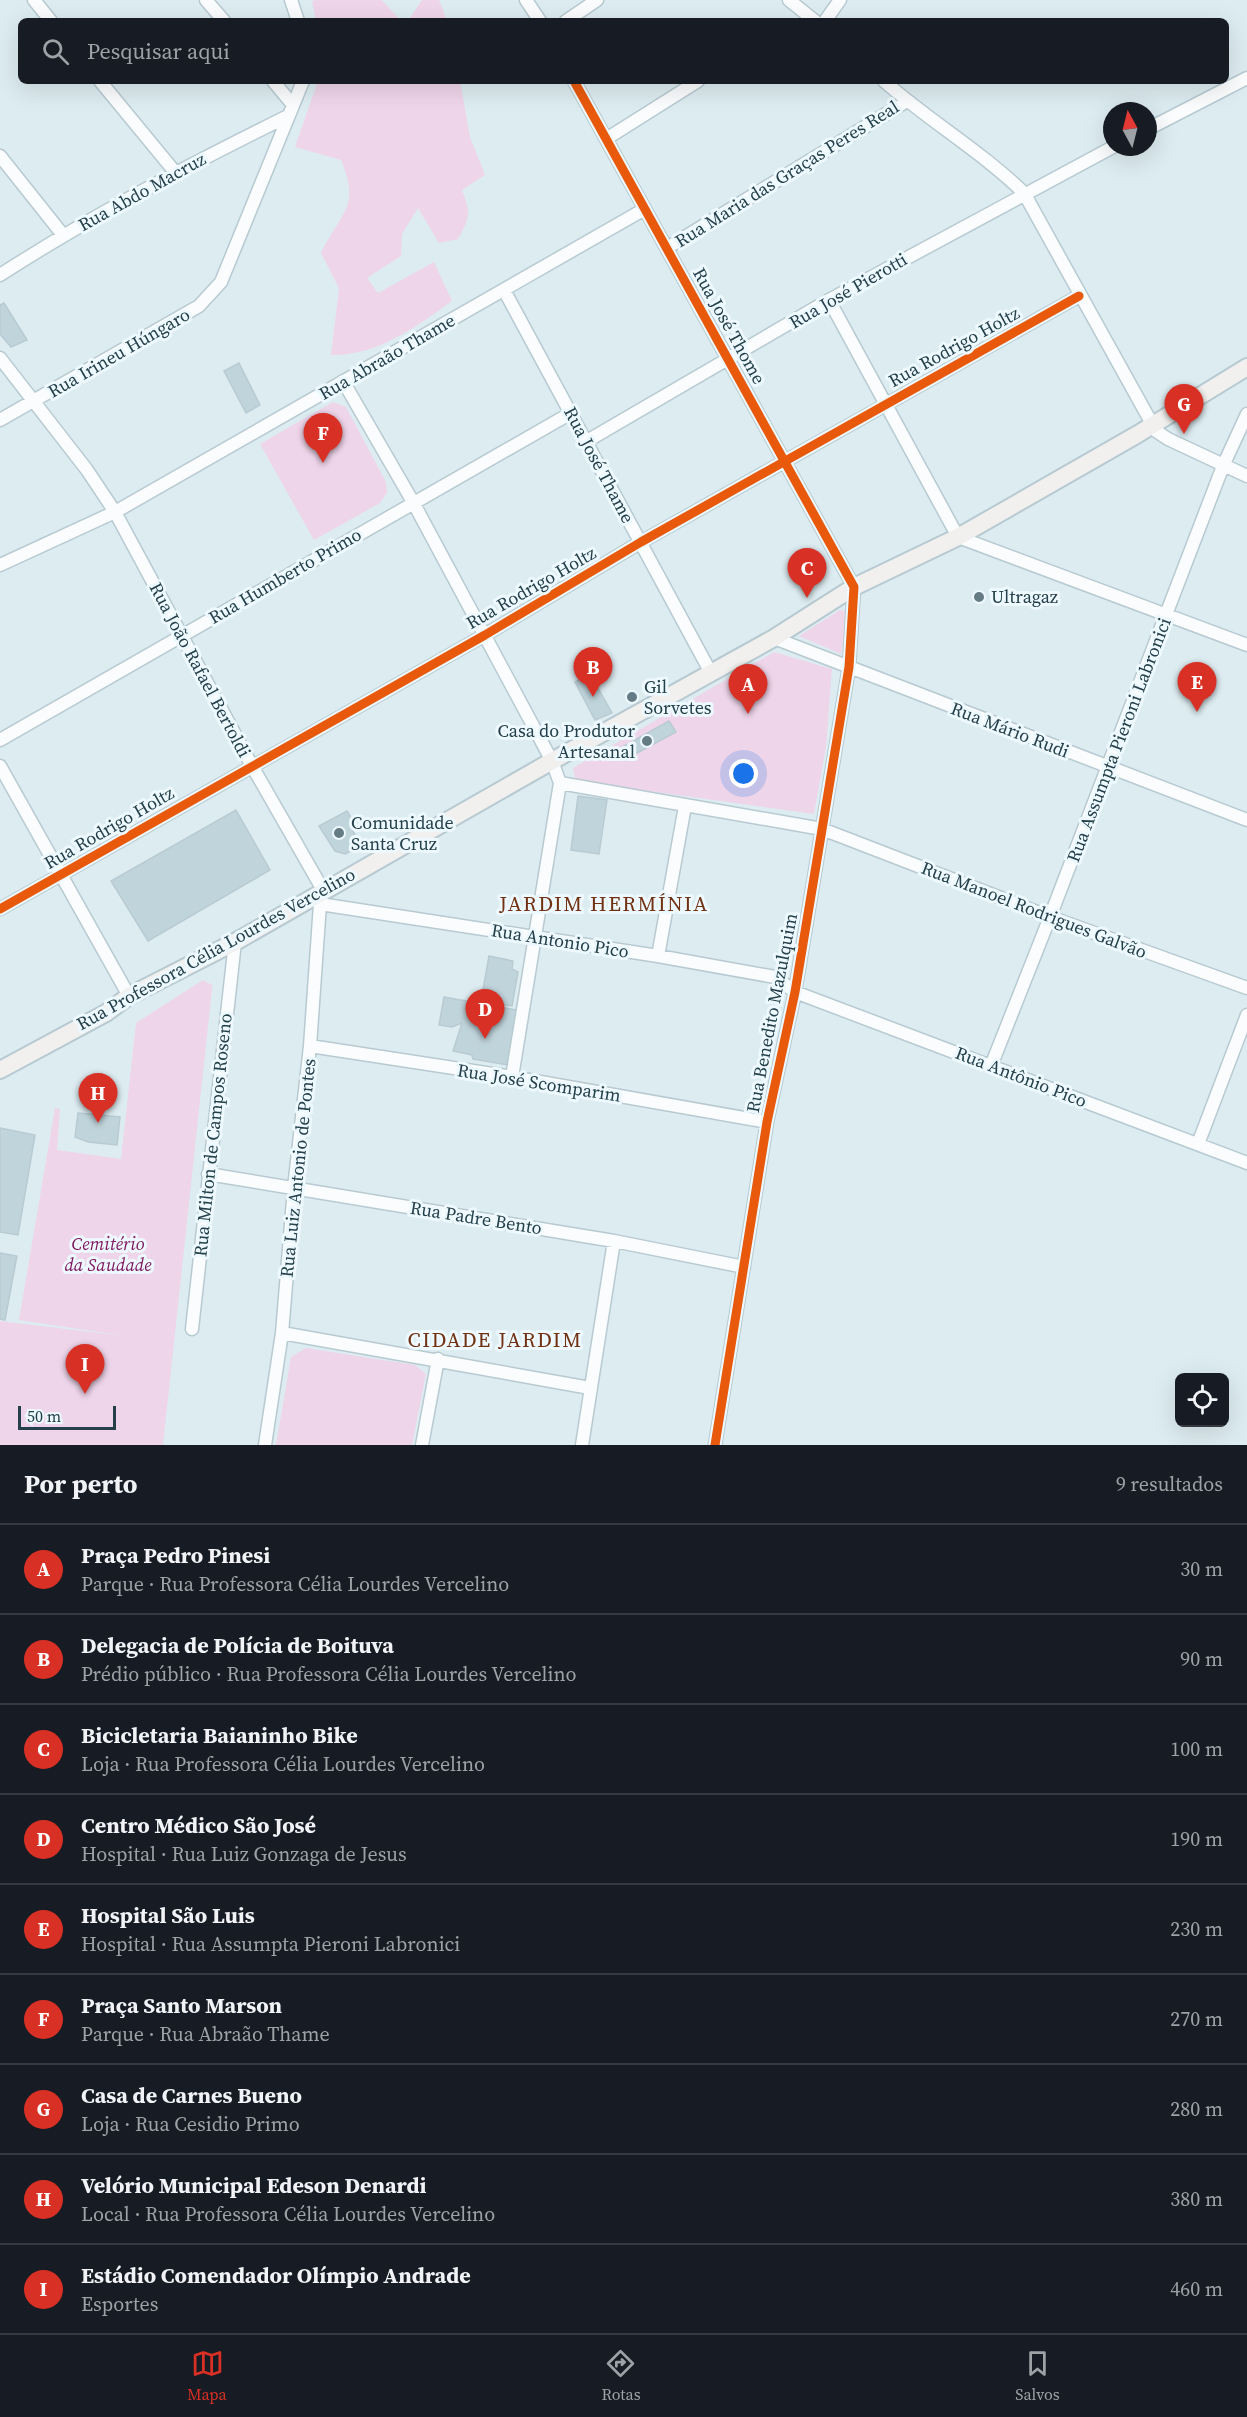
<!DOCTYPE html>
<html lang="pt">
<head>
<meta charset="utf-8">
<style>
  :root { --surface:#171b24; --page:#20242c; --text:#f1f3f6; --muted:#9ea1a6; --line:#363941; --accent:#d93025 }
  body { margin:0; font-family:"Source Serif 4",serif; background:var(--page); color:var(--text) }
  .controls { position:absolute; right:18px; bottom:18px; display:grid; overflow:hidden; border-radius:9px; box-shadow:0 6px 24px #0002 }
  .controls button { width:54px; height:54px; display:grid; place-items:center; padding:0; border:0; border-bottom:2px solid var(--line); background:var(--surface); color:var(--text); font:30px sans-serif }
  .compass { position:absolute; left:1103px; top:102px; width:54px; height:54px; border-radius:50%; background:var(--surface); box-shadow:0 6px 24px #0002; rotate:353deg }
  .scale { position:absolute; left:18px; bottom:15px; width:98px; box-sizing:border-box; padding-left:6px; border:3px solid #25404a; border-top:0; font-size:16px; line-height:21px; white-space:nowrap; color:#25404a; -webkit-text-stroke:4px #edf9ff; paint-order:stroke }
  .you { position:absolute; left:744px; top:774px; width:21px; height:21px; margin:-15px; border:4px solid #fff; border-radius:50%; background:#1a73e8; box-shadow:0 0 0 9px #1a73e833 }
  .badge { display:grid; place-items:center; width:39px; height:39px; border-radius:50%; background:var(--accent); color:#fff; font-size:20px; font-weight:700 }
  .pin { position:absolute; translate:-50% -50px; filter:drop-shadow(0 2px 3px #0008) }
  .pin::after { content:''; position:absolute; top:32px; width:21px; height:18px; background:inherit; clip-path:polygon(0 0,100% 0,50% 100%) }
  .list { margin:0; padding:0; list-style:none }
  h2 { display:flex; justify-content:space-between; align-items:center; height:78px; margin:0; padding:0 24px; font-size:26px }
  h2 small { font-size:20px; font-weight:400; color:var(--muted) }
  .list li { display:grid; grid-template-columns:39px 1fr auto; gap:18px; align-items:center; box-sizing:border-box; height:90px; padding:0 24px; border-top:2px solid var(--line) }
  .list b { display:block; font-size:22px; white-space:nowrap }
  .list p { margin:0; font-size:20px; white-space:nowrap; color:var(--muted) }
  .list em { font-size:20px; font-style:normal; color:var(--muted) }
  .icon { flex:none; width:33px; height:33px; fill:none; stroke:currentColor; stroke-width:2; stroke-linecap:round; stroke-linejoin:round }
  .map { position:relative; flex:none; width:1247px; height:1445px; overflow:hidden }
  .search { position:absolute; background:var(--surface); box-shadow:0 6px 24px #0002; left:18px; right:18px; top:18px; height:66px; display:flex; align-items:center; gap:15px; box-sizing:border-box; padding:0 21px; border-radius:9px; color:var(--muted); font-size:22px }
  .sheet { height:888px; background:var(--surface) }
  nav { display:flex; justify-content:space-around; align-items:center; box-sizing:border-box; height:84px; border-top:2px solid var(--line); background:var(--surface); font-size:16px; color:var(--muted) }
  nav a { display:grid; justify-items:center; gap:3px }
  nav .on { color:var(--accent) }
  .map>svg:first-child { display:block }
  .green { fill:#efd5ea }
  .building { fill:#c0d4db; stroke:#b8cbd2; stroke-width:1.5 }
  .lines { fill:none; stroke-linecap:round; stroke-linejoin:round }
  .street-casing { stroke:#b7cad1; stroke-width:15 }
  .secondary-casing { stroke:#b7cad1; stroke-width:20 }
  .street { stroke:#fafcfd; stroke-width:12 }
  .secondary { stroke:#f1f0ef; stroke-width:16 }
  .cycleway-casing { stroke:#edf9ff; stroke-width:13 }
  .cycleway { stroke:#e8590c; stroke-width:9 }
  .poi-dot { fill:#657c84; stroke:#edf9ff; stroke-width:2 }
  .labels { text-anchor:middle; stroke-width:6; stroke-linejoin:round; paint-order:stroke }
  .street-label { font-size:18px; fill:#25404a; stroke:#edf9ff }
  .poi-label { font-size:18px; fill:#25404a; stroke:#edf9ff; text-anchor:start }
  .park-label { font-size:18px; font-style:italic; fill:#7e155e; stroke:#edf9ff }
  .quarter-label { font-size:21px; letter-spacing:1.5px; fill:#713112; stroke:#edf9ff }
</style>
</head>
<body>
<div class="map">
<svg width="1247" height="1445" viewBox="0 0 1247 1445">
  <rect width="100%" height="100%" fill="#ddecf1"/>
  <path class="green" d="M315,0H382L401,21H316L312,1Z
    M422,0H439L447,21H408Z
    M318,81H460L470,137L485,175L462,190C471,213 470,217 458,239L439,243L418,208L402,234L401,256L367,278L378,293L434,262L452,301C416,327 377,356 331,355L339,288L321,253C341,212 361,207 341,160L295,147Z
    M333,402L346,407L386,482L387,493L380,503L314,540L260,444Z
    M840,610L845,611L848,616L841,654L799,636Z
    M774,652L832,669L826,747L814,814L598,784L575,778L573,768Z
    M203,980L212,985V989L163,1445H0V1321L125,1336L19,1320L55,1108L60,1109L57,1150L121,1159L136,1023Z
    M306,1348L415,1365L426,1374L412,1445H276L291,1357Z"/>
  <path class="building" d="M4,303L27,340L11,347L0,334V305Z
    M239,363L260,405L246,413L224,371Z
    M590,674L612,713L595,720L575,682Z
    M669,721L676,732L624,760L617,750Z
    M578,796L607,800L599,854L571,850Z
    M236,810L270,870L148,941L111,881Z
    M347,811L353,821L349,823L358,841L355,849L345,854L335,851L319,826Z
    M489,956L513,961L512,969L518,972L512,1006L481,1001Z
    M444,997L517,1010L508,1065L473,1059L472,1055L453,1051L462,1023L452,1027L439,1025Z
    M78,1113L120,1117L117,1145L88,1142L75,1137Z
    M0,1128L35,1135L18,1235L0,1232Z
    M0,1253L17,1256L5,1320L0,1319Z"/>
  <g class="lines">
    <defs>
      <path id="street" d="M34,0L51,21
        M206,0L224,21
        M291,0L298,21
        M526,0L540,21
        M789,0L815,21
        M566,21L597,0
        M825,21L840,0
        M100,81L175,172
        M273,81L293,105
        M574,81L854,587L849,667L795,992L767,1122L715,1445
        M884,81C929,121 981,151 1024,193L1156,431L1168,439L1247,476
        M1148,129L1247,78
        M606,139L698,81
        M0,156L63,235
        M667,248L907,101
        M0,275C93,215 189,165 288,116
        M504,290L711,673
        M829,300L958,537L1247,645
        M0,358L87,470L115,512L252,766L323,890L320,904L310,1046L294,1188L282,1333L265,1445
        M343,381L413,502L552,761L560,783L822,829L1050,917L1247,988
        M0,420L199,306L221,282L303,81
        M587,441L829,300L1113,147
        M0,565L115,512L643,210
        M774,638L1247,820
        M0,740L571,413
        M0,766L129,996
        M320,904L658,956L775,977L795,992L1247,1163
        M0,909L485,635L641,542L1079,296
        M658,956L685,806
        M310,1046L512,1077L767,1122
        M991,1066L1050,917L1223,466L1247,414
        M512,1077L560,783
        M1198,1144L1247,1015
        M208,1174L614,1241L744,1267
        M192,1329L235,942
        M282,1333L590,1388
        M422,1445L438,1359
        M582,1445L614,1241"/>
      <path id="secondary" d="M0,1070L106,1013L129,996L235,942L552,761L774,638L854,587L958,537L1138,434L1247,367"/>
    </defs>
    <use href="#street" class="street-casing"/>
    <use href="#secondary" class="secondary-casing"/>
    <use href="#street" class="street"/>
    <use href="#secondary" class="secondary"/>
    <defs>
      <path id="cycleway" d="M574,81L854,587L849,667L795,992L767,1122L715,1445
        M0,909L485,635L641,542L1079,296"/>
    </defs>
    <use href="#cycleway" class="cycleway-casing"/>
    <use href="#cycleway" class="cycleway"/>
  </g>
  <g class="poi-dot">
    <circle cx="979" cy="597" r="6"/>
    <circle cx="632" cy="697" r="6"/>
    <circle cx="647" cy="741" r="6"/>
    <circle cx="339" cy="833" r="6"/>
  </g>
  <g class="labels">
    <g class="street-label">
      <text transform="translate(787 174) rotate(-32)" y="6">Rua Maria das Graças Peres Real</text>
      <text transform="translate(142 192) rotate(-29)" y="6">Rua Abdo Macruz</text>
      <text transform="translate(848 291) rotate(-30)" y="6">Rua José Pierotti</text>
      <text transform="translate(729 326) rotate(61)" y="6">Rua José Thome</text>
      <text transform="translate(954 347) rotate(-29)" y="6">Rua Rodrigo Holtz</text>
      <text transform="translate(119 353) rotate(-30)" y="6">Rua Irineu Húngaro</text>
      <text transform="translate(387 357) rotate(-30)" y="6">Rua Abraão Thame</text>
      <text transform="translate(599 465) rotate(62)" y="6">Rua José Thame</text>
      <text transform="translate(285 576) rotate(-30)" y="6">Rua Humberto Primo</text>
      <text transform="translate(531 588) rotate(-30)" y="6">Rua Rodrigo Holtz</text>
      <text transform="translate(200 670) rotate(62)" y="6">Rua João Rafael Bertoldi</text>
      <text transform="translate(1010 730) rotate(21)" y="6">Rua Mário Rudi</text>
      <text transform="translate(1119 740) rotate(-69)" y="6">Rua Assumpta Pieroni Labronici</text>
      <text transform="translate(109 828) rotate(-30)" y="6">Rua Rodrigo Holtz</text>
      <text transform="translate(1034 910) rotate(21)" y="6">Rua Manoel Rodrigues Galvão</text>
      <text transform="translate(560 941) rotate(9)" y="6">Rua Antonio Pico</text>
      <text transform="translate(216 949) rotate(-29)" y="6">Rua Professora Célia Lourdes Vercelino</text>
      <text transform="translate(772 1013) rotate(-79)" y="6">Rua Benedito Mazulquim</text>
      <text transform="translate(1021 1077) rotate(21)" y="6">Rua Antônio Pico</text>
      <text transform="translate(539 1083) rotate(9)" y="6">Rua José Scomparim</text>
      <text transform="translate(213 1135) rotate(-84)" y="6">Rua Milton de Campos Roseno</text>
      <text transform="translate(298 1168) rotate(-84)" y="6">Rua Luiz Antonio de Pontes</text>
      <text transform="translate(476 1218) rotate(9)" y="6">Rua Padre Bento</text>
    </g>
    <g class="poi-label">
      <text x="991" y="603">Ultragaz</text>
      <text x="644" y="693">Gil<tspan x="644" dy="21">Sorvetes</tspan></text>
      <text x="635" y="737" text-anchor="end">Casa do Produtor<tspan x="635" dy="21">Artesanal</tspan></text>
      <text x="351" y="829">Comunidade<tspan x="351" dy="21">Santa Cruz</tspan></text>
    </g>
    <g class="park-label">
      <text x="108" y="1250">Cemitério<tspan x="108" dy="21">da Saudade</tspan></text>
    </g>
    <g class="quarter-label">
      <text x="604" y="911">JARDIM HERMÍNIA</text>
      <text x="495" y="1347">CIDADE JARDIM</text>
    </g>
  </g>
</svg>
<div class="controls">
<button><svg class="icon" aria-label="locate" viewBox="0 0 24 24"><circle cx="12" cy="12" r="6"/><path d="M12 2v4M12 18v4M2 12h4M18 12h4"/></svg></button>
</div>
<svg class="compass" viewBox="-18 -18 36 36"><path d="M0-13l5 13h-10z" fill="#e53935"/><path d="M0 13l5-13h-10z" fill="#9ea1a6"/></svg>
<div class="scale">50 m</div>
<div class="you"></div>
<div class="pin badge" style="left:748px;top:714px">A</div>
<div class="pin badge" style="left:593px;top:697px">B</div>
<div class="pin badge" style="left:807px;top:598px">C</div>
<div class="pin badge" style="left:485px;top:1039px">D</div>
<div class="pin badge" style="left:1197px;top:712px">E</div>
<div class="pin badge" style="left:323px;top:463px">F</div>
<div class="pin badge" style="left:1184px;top:434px">G</div>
<div class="pin badge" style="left:98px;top:1123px">H</div>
<div class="pin badge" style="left:85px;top:1394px">I</div>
<div class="search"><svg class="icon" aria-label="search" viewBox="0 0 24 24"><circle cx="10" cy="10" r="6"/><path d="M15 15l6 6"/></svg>Pesquisar aqui</div>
</div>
<section class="sheet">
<h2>Por perto<small>9 resultados</small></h2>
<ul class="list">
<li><span class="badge">A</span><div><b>Praça Pedro Pinesi</b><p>Parque · Rua Professora Célia Lourdes Vercelino</p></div><em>30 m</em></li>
<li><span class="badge">B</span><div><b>Delegacia de Polícia de Boituva</b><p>Prédio público · Rua Professora Célia Lourdes Vercelino</p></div><em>90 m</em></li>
<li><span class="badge">C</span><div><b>Bicicletaria Baianinho Bike</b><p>Loja · Rua Professora Célia Lourdes Vercelino</p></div><em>100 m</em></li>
<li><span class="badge">D</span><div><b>Centro Médico São José</b><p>Hospital · Rua Luiz Gonzaga de Jesus</p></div><em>190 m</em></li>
<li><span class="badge">E</span><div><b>Hospital São Luis</b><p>Hospital · Rua Assumpta Pieroni Labronici</p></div><em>230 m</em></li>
<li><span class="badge">F</span><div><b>Praça Santo Marson</b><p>Parque · Rua Abraão Thame</p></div><em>270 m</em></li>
<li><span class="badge">G</span><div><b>Casa de Carnes Bueno</b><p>Loja · Rua Cesidio Primo</p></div><em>280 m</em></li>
<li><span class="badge">H</span><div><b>Velório Municipal Edeson Denardi</b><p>Local · Rua Professora Célia Lourdes Vercelino</p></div><em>380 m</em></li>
<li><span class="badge">I</span><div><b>Estádio Comendador Olímpio Andrade</b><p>Esportes</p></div><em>460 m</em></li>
</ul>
</section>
<nav>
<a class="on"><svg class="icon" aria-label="map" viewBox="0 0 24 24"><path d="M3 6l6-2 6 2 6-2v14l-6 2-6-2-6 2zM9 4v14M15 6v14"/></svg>Mapa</a>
<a><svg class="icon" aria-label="directions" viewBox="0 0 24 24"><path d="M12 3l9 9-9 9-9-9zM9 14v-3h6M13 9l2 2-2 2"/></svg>Rotas</a>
<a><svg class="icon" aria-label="saved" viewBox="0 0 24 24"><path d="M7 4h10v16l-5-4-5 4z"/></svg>Salvos</a>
</nav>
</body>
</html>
